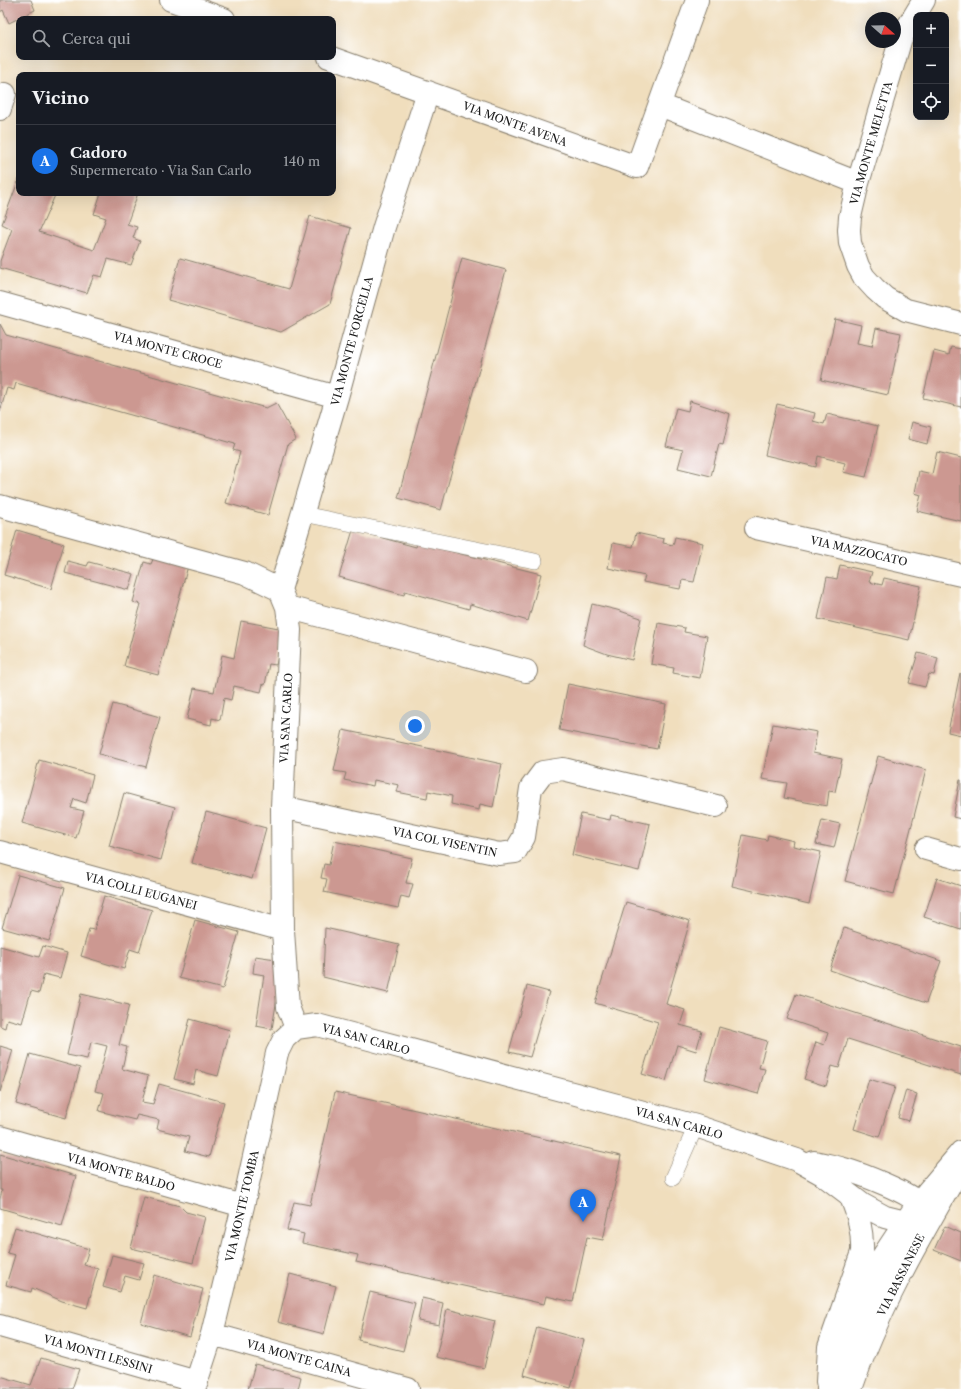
<!DOCTYPE html>
<html lang="it">
<head>
<meta charset="utf-8">
<style>
  :root { --surface:#171b24; --page:#242831; --text:#f1f3f6; --muted:#9ea1a6; --line:#363941; --accent:#1a73e8 }
  body { margin:0; font-family:"Libre Caslon Text",serif; background:var(--page); color:var(--text) }
  .controls { position:absolute; right:12px; top:12px; display:grid; overflow:hidden; border-radius:8px; box-shadow:0 4px 16px #0002 }
  .controls button { width:36px; height:36px; display:grid; place-items:center; padding:0; border:0; border-bottom:1px solid var(--line); background:var(--surface); color:var(--text); font:20px sans-serif }
  .compass { position:absolute; left:865px; top:12px; width:36px; height:36px; border-radius:50%; background:var(--surface); box-shadow:0 4px 16px #0002; rotate:110deg }
  .you { position:absolute; left:415px; top:726px; width:14px; height:14px; margin:-10px; border:3px solid #fff; border-radius:50%; background:#1a73e8; box-shadow:0 0 0 6px #1a73e833 }
  .badge { display:grid; place-items:center; width:26px; height:26px; border-radius:50%; background:var(--accent); color:#fff; font-size:13px; font-weight:700 }
  .pin { position:absolute; translate:-50% -33px; filter:drop-shadow(0 1px 2px #0008) }
  .pin::after { content:''; position:absolute; top:21px; width:14px; height:12px; background:inherit; clip-path:polygon(0 0,100% 0,50% 100%) }
  .list { margin:0; padding:0; list-style:none }
  h2 { display:flex; justify-content:space-between; align-items:center; height:52px; margin:0; padding:0 16px; font-size:17px }
  h2 small { font-size:13px; font-weight:400; color:var(--muted) }
  .list li { display:grid; grid-template-columns:26px 1fr auto; gap:12px; align-items:center; box-sizing:border-box; height:72px; padding:0 16px; border-top:1px solid var(--line) }
  .list b { display:block; font-size:15px; white-space:nowrap }
  .list p { margin:0; font-size:13px; white-space:nowrap; color:var(--muted) }
  .list em { font-size:13px; font-style:normal; color:var(--muted) }
  .icon { flex:none; width:22px; height:22px; fill:none; stroke:currentColor; stroke-width:2; stroke-linecap:round; stroke-linejoin:round }
  .map { position:relative; flex:none; width:961px; height:1389px; overflow:hidden }
  .search { position:absolute; background:var(--surface); box-shadow:0 4px 16px #0002; left:16px; top:16px; width:320px; height:44px; display:flex; align-items:center; gap:10px; box-sizing:border-box; padding:0 14px; border-radius:8px; color:var(--muted); font-size:15px }
  .panel { position:absolute; background:var(--surface); box-shadow:0 4px 16px #0002; left:16px; top:72px; width:320px; height:124px; border-radius:8px }
  .map>svg:first-child { display:block }
  .building { fill:#cc9891 }
  .lines { fill:none; stroke-linecap:round; stroke-linejoin:round }
  .service-casing { stroke:#867d6c; stroke-width:16 }
  .minor-casing { stroke:#867d6c; stroke-width:24 }
  .secondary-casing { stroke:#867d6c; stroke-width:24 }
  .service { stroke:#fff; stroke-width:15 }
  .minor { stroke:#fff; stroke-width:22 }
  .secondary { stroke:#fff; stroke-width:22 }
  .labels { text-anchor:middle; stroke-width:3; stroke-linejoin:round; paint-order:stroke }
  .street-label { font-size:11px; fill:#1c1c1c; stroke:#fff }
</style>
</head>
<body>
<div class="map">
<svg width="961" height="1389" viewBox="0 0 961 1389">
  <rect width="100%" height="100%" fill="#fff"/>
  <filter id="ink" filterUnits="userSpaceOnUse"><feTurbulence type="fractalNoise" baseFrequency=".025" numOctaves="2"/><feDisplacementMap in="SourceGraphic" scale="8" xChannelSelector="R" yChannelSelector="G"/><feConvolveMatrix kernelMatrix="1 2 1 2 8 2 1 2 1" color-interpolation-filters="sRGB"/></filter>
  <filter id="wash" filterUnits="userSpaceOnUse"><feTurbulence type="fractalNoise" baseFrequency=".012" numOctaves="4" result="noise"/><feDisplacementMap in="SourceGraphic" scale="16" xChannelSelector="R" yChannelSelector="G"/><feGaussianBlur stdDeviation="0.9" result="paint"/><feColorMatrix in="noise" values="0 0 0 0 0 0 0 0 0 0 0 0 0 0 0 0 0 1.4 0 .05"/><feComposite in="paint" operator="in"/></filter>
  <g filter="url(#wash)">
    <rect width="100%" height="100%" fill="#f0debd"/>
    <g id="blocks">
      <path class="building" d="M0,0H31L35,10L9,23L3,10L0,12Z
        M19,179V193H56L39,232L94,250L106,218L94,214L101,193H138L127,224L137,227L133,238L140,241L131,265L108,259L102,277L94,275L87,293L0,268V261L12,229L2,224Z
        M310,216L351,228L330,304L281,332L168,300L180,258L289,289Z
        M462,258L506,270L441,510L398,498Z
        M835,319L861,325L857,343L872,346L876,328L901,333L888,395L821,380Z
        M0,324L6,335L266,408L276,403L296,439L288,444L268,515L226,503L240,452L233,450L235,444L16,383L14,390L7,388L0,412Z
        M951,347L961,349V407L923,398L934,351L949,355Z
        M690,401L730,414L723,445L719,444L711,476L678,468L683,450L666,446L676,408L688,411Z
        M777,404L815,413L813,421L824,424L827,414L878,426L866,477L843,472L845,463L818,456L816,467L765,455Z
        M912,422L931,427L927,444L908,439Z
        M937,452L961,458V521L917,511L921,495L915,493L919,471L932,474Z
        M17,530L64,544L51,589L4,575Z
        M353,530L416,547L417,543L541,574L528,621L470,604L469,609L405,591L404,595L339,577Z
        M636,533L664,539L663,543L673,545L675,537L703,543L694,582L682,580L680,589L643,582L645,576L608,568L613,543L633,547Z
        M154,557L188,566L158,675L124,666L141,604L133,602L144,562L151,564Z
        M68,561L87,566L89,562L134,574L129,590L65,573Z
        M840,565L872,572L869,582L882,585L884,578L921,586L909,640L818,619L827,577L837,579Z
        M592,604L617,610L641,618L632,660L607,654L583,645Z
        M241,621L284,629L276,665L269,664L265,685L263,684L261,692L234,686L231,700L224,698L220,720L212,718L211,725L187,719L194,688L214,692L222,655L234,658Z
        M658,623L685,628L684,632L707,636L700,678L673,673L674,668L651,664Z
        M918,653L938,658L934,675L929,674L925,687L909,683Z
        M960,673L961,674V735L948,732Z
        M568,684L666,704L657,749L559,730Z
        M113,704L160,717L146,767L99,754Z
        M773,724L817,732L813,753L842,759L835,792L829,791L827,806L784,798L787,783L762,779Z
        M343,730L502,764L493,807L480,804L479,810L451,804L452,796L428,791L427,798L397,792L399,785L374,780L373,786L344,780L346,773L334,771Z
        M878,756L926,770L894,894L845,881Z
        M39,760L93,775L86,803L74,799L71,808L84,811L76,838L22,823Z
        M960,780H961V819L953,817Z
        M124,793L175,807L161,860L109,846Z
        M206,812L266,828L252,879L192,863Z
        M581,814L610,820L611,815L650,824L639,871L572,855Z
        M822,820L840,824L834,848L816,844Z
        M743,835L767,840L768,835L794,841L793,846L821,852L809,904L732,886Z
        M334,841L412,858L406,883L413,884L409,898L401,896L398,908L324,892L327,879L321,878L324,864L329,865Z
        M18,875L65,888L49,941L2,928Z
        M937,878L961,886V929L924,917Z
        M104,896L152,910L139,952L130,949L124,969L81,956L89,929L94,930Z
        M626,902L690,921L666,1004L685,1010L680,1025L702,1031L696,1051L677,1045L666,1081L642,1074L658,1022L595,1003Z
        M195,920L239,932L223,989L179,978Z
        M325,928L399,945L388,993L323,977Z
        M844,928L941,961L926,1003L830,970Z
        M0,946L39,957L43,946L67,953L60,978L44,974L39,993L31,991L22,1023L7,1019L5,1028L0,1026Z
        M255,956L283,960L272,1029L256,1026L264,975L253,973Z
        M527,986L549,992L530,1057L509,1052Z
        M81,994L129,1005L119,1045L127,1047L122,1069L148,1076L142,1102L153,1104L159,1084L224,1102L209,1157L185,1151L189,1137L157,1129L159,1120L137,1115L135,1120L99,1111L104,1093L95,1091L107,1046L91,1042L87,1059L67,1055Z
        M796,994L961,1047V1075L848,1039L839,1068L832,1066L826,1086L804,1079L816,1042L824,1045L828,1033L787,1019Z
        M190,1019L230,1030L218,1076L196,1070L193,1084L174,1079Z
        M719,1027L767,1041L759,1068L765,1069L758,1094L705,1079Z
        M0,1046L13,1050L0,1092Z
        M30,1054L80,1068L66,1118L16,1104Z
        M869,1079L895,1087L879,1137L854,1129Z
        M906,1090L917,1094L909,1121L898,1118Z
        M335,1092L621,1156L603,1240L587,1237L573,1302L546,1296L544,1304L356,1262L358,1255L302,1243L304,1234L287,1230L294,1202L310,1205Z
        M0,1154L76,1176L62,1226L0,1208V1199L2,1190H0Z
        M144,1197L180,1206L186,1212L205,1217L193,1263L131,1248Z
        M945,1226L961,1233V1261L934,1250Z
        M15,1227L89,1249L84,1265L98,1269L87,1308L62,1301L32,1288L31,1292L6,1285L15,1255L7,1253Z
        M112,1255L144,1263L139,1280L125,1276L120,1292L103,1287Z
        M290,1274L336,1286L324,1334L278,1322Z
        M154,1275L203,1289L190,1337L141,1323Z
        M370,1292L415,1303L403,1351L358,1340Z
        M422,1298L443,1303L439,1325L418,1321Z
        M447,1309L495,1321L484,1368L436,1357Z
        M537,1327L584,1340L571,1388L524,1375Z
        M41,1358L79,1369L72,1389H0V1376L31,1385Z
        M255,1364L301,1377L298,1389H248Z"/>
    </g>
  </g>
  <g filter="url(#ink)">
    <use href="#blocks" fill-opacity="0" stroke="#867d6c" stroke-width="1"/>
    <g class="lines">
      <defs>
        <path id="service" d="M303,514L535,561
          M673,1178L696,1126"/>
        <path id="minor" d="M171,0L224,19
          M924,0L901,38L858,183L850,217L849,230L850,243L858,266L864,277L875,289L885,298L906,310L961,324
          M329,57L637,167L697,0
          M660,105L858,183
          M0,109L5,94
          M0,303L337,397
          M0,506L245,573L280,590L287,607L290,630L282,807L283,930L288,1007L296,1028
          M756,528L961,575
          M280,590L337,397L384,227L428,92
          M287,607L526,671
          M282,807L499,854L515,852L524,837L531,788L543,772L563,769L716,806
          M926,849L961,859
          M0,852L283,930
          M296,1028L317,1025L696,1126L797,1160L822,1174L863,1205L885,1217L905,1222L924,1224
          M0,1137L243,1206
          M814,1162C824,1164 834,1166 844,1169C858,1173 915,1194 921,1206C922,1209 921,1212 921,1215C891,1264 851,1325 849,1384
          M0,1326L197,1382
          M212,1334L408,1389
          M827,1382L829,1347L862,1252C863,1231 858,1214 850,1195
          M194,1389L212,1334L243,1206L277,1053L284,1039L296,1028"/>
        <path id="secondary" d="M828,1389L852,1315L883,1256L918,1203L961,1152
          M851,1389C877,1312 918,1240 959,1170"/>
      </defs>
      <use href="#service" class="service-casing"/>
      <use href="#minor" class="minor-casing"/>
      <use href="#secondary" class="secondary-casing"/>
      <use href="#service" class="service"/>
      <use href="#minor" class="minor"/>
      <use href="#secondary" class="secondary"/>
    </g>
  </g>
  <g class="labels">
    <g class="street-label">
      <text transform="translate(515 124) rotate(20)" y="4">VIA MONTE AVENA</text>
      <text transform="translate(871 143) rotate(-74)" y="4">VIA MONTE MELETTA</text>
      <text transform="translate(352 341) rotate(-75)" y="4">VIA MONTE FORCELLA</text>
      <text transform="translate(168 350) rotate(15)" y="4">VIA MONTE CROCE</text>
      <text transform="translate(859 551) rotate(13)" y="4">VIA MAZZOCATO</text>
      <text transform="translate(286 718) rotate(-87)" y="4">VIA SAN CARLO</text>
      <text transform="translate(445 842) rotate(12)" y="4">VIA COL VISENTIN</text>
      <text transform="translate(141 891) rotate(15)" y="4">VIA COLLI EUGANEI</text>
      <text transform="translate(366 1039) rotate(15)" y="4">VIA SAN CARLO</text>
      <text transform="translate(679 1123) rotate(16)" y="4">VIA SAN CARLO</text>
      <text transform="translate(121 1172) rotate(16)" y="4">VIA MONTE BALDO</text>
      <text transform="translate(242 1206) rotate(-77)" y="4">VIA MONTE TOMBA</text>
      <text transform="translate(901 1275) rotate(-63)" y="4">VIA BASSANESE</text>
      <text transform="translate(98 1354) rotate(16)" y="4">VIA MONTI LESSINI</text>
      <text transform="translate(299 1358) rotate(16)" y="4">VIA MONTE CAINA</text>
    </g>
  </g>
</svg>
<div class="controls">
<button>+</button>
<button>−</button>
<button><svg class="icon" aria-label="locate" viewBox="0 0 24 24"><circle cx="12" cy="12" r="6"/><path d="M12 2v4M12 18v4M2 12h4M18 12h4"/></svg></button>
</div>
<svg class="compass" viewBox="-18 -18 36 36"><path d="M0-13l5 13h-10z" fill="#e53935"/><path d="M0 13l5-13h-10z" fill="#9ea1a6"/></svg>
<div class="you"></div>
<div class="pin badge" style="left:583px;top:1222px">A</div>
<div class="search"><svg class="icon" aria-label="search" viewBox="0 0 24 24"><circle cx="10" cy="10" r="6"/><path d="M15 15l6 6"/></svg>Cerca qui</div>
<section class="panel">
<h2>Vicino<small></small></h2>
<ul class="list">
<li><span class="badge">A</span><div><b>Cadoro</b><p>Supermercato · Via San Carlo</p></div><em>140 m</em></li>
</ul>
</section>
</div>
</body>
</html>
